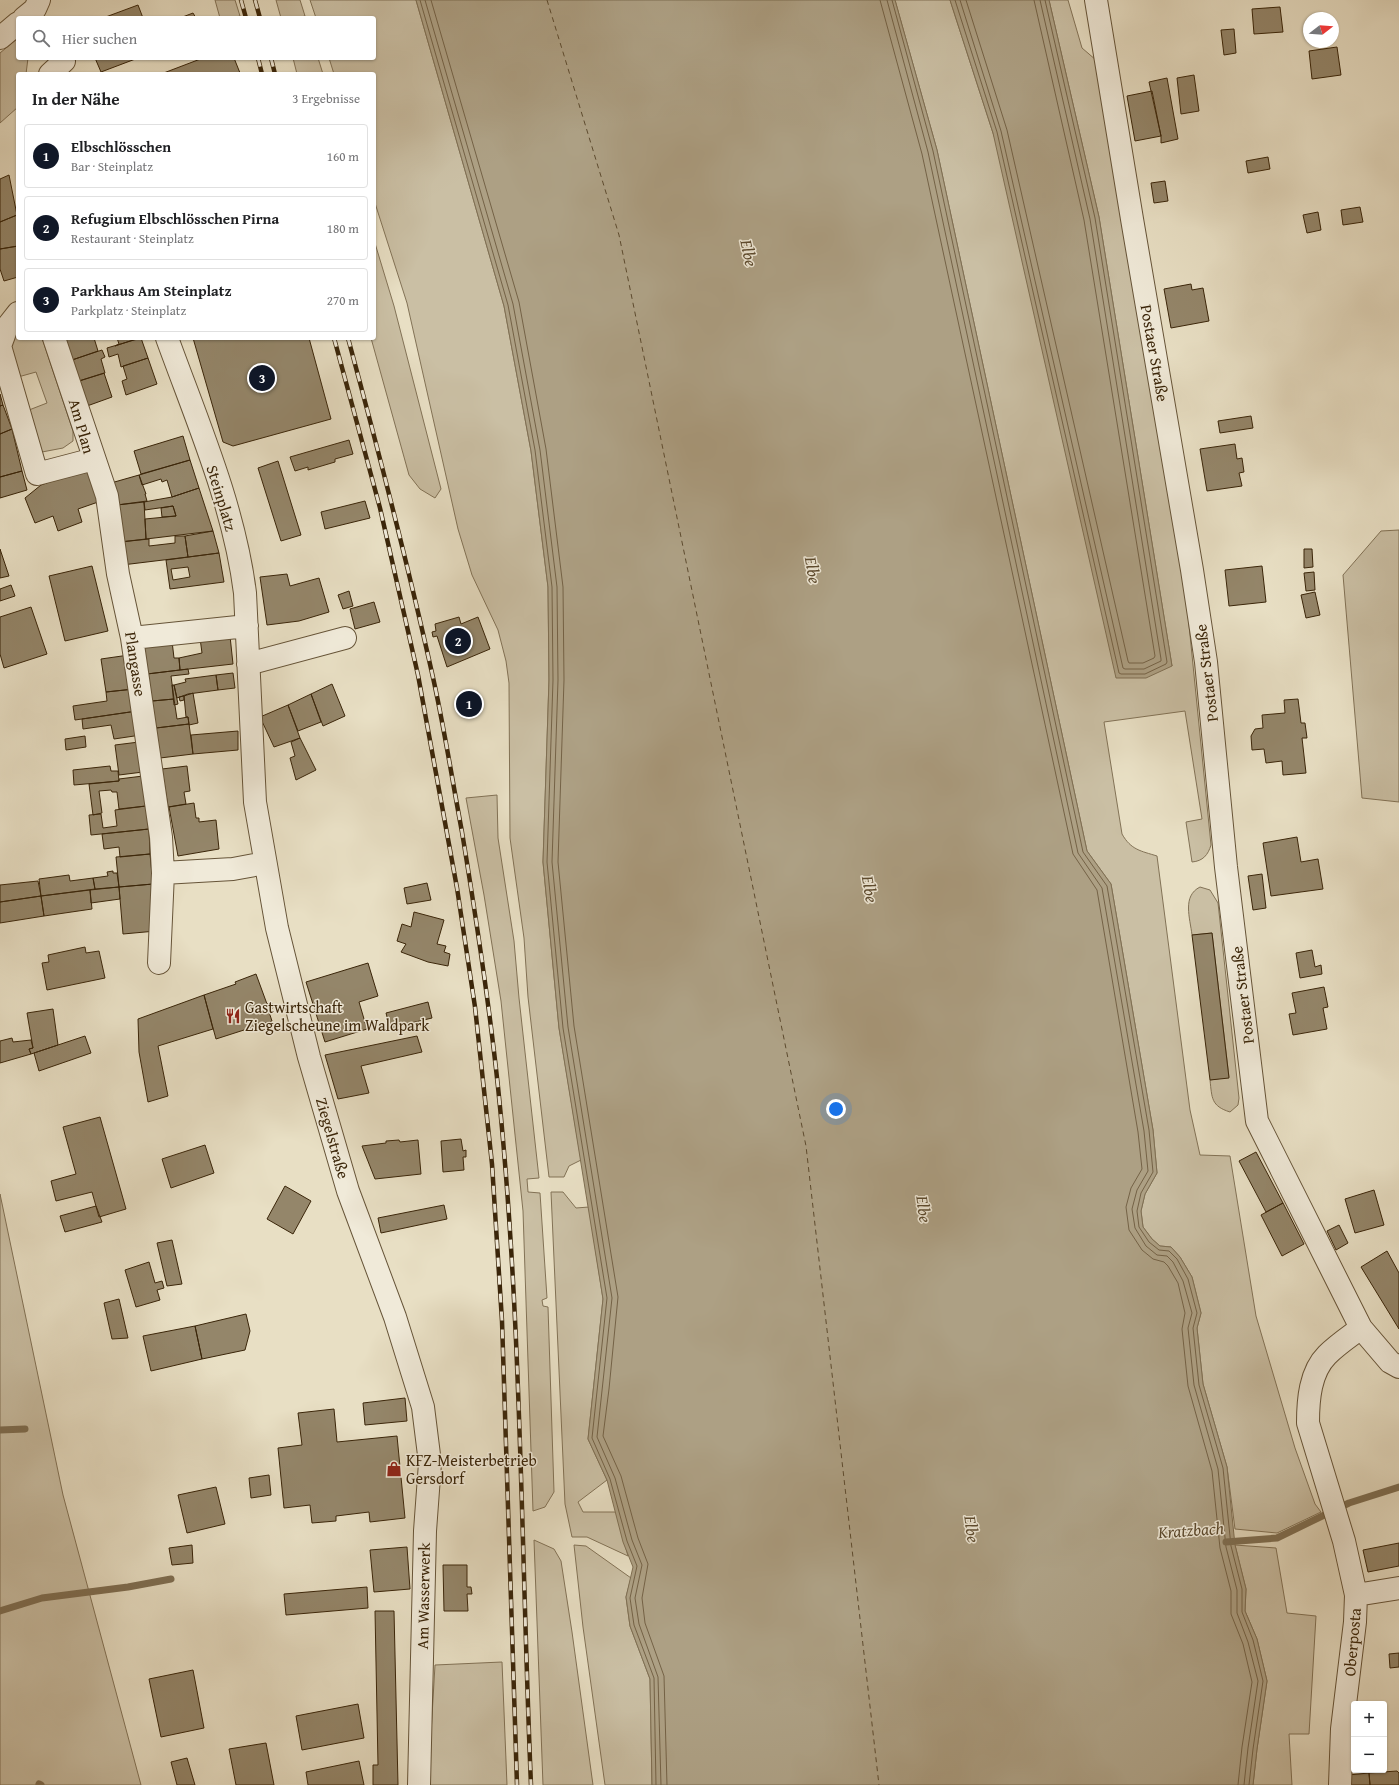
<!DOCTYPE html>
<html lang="de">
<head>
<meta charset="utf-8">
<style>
  :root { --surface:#fff; --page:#f6f6f6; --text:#202124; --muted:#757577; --line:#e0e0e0; --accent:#111827 }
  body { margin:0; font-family:"Gentium Book Plus",serif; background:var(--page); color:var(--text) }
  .controls { position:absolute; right:12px; bottom:12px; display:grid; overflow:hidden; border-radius:4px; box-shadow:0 1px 3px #0004 }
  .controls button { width:36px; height:36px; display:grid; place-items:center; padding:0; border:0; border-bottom:1px solid var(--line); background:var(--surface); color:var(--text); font:20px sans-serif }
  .compass { position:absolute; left:1303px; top:12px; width:36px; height:36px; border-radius:50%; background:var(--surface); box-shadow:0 1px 3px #0004; rotate:73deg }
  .you { position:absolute; left:836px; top:1109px; width:14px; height:14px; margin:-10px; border:3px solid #fff; border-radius:50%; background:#1a73e8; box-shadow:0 0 0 6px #1a73e833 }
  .badge { display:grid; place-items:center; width:26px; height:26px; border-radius:50%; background:var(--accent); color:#fff; font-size:13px; font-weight:700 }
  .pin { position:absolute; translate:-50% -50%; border:2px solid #fff; box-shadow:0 1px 4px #0006 }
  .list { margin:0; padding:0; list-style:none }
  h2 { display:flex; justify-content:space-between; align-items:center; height:52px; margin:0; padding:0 16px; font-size:17px }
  h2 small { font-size:13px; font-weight:400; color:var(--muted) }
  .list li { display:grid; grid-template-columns:26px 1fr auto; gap:12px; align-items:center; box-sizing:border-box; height:64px; margin:0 8px 8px; padding:0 8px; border:1px solid var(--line); border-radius:4px }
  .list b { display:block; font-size:15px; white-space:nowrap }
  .list p { margin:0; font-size:13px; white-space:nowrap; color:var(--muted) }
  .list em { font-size:13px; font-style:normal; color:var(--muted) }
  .icon { flex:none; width:22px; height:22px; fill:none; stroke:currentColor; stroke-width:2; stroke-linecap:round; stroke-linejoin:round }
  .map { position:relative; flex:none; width:1399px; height:1785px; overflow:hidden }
  .search { position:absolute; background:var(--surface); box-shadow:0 1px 3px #0004; left:16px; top:16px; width:360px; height:44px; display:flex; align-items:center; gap:10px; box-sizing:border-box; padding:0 14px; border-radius:4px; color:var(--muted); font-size:15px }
  .panel { position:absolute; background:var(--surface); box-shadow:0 1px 3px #0004; left:16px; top:72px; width:360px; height:268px; border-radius:4px }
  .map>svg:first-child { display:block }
  .green { fill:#cabfa4; stroke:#827256 }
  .water { fill:#ada084; stroke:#7f6f53 }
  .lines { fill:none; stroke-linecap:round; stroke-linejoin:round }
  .shore { stroke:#746246; stroke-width:1 }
  .stream { stroke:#7f6f53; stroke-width:7 }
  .ferry { stroke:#5c4a2e; stroke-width:1; stroke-dasharray:5 4; stroke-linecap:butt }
  .building { fill:#94866a; stroke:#3a2509; fill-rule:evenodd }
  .minor-casing { stroke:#665438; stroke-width:24 }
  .minor { stroke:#f0ead9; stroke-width:22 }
  .rail-casing { stroke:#3a2509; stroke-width:4.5 }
  .rail { stroke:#f0ead9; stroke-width:3; stroke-dasharray:9; stroke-linecap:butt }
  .labels { text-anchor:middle; stroke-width:3; stroke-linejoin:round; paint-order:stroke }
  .street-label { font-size:16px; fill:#3a2509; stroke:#f0ead9 }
  .poi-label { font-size:16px; fill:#3a2509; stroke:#f0ead9; text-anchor:start }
  .water-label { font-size:17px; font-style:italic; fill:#5c4a2e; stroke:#f0ead9 }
</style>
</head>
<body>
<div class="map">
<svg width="1399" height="1785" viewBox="0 0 1399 1785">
  <rect width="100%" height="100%" fill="#e8dfc4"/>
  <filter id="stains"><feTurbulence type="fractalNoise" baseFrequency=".005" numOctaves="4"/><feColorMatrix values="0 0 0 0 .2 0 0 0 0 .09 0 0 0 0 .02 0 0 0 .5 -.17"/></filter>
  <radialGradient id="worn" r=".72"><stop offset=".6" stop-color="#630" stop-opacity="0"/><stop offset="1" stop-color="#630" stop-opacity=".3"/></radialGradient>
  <path class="green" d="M215,0H235L240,16L233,18H220Z
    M276,0H300L305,16L297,18H281Z
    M310,0H416L504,306L531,451L548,587L549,680L543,862L559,1028L581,1160L569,1166L564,1177H549L528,997L524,938L510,838L509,683L506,661L498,630L472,575L458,529L407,303L374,200V74H334L329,58H374V18H316Z
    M895,0H950L993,133L1172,666L1099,217L1049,0H1068L1082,48L1096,60L1186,595L1211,845C1208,855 1203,861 1192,862L1186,822L1202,819L1185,711L1104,722L1122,834C1131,850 1141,851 1157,856L1190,1110L1200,1155L1230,1156L1256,1316L1295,1448L1315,1504L1321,1512L1277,1533L1235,1529L1227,1467L1203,1384L1197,1328L1201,1313L1192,1277L1180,1257L1171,1247L1160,1246L1152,1239L1143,1227L1141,1211L1145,1194L1157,1173L1153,1130L1111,884L1087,851L937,150Z
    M18,38V58H28L26,74H18V107L0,123V53Z
    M293,58H318L323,74H297Z
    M374,240L394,306L441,489L435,498L420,489L409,475L371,338H374Z
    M18,323V338H42L73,431V441L63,448L42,452L29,410L47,403L36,372L18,377L8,341Z
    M1399,530V802L1362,798L1343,575L1381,531Z
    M497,795L498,838L514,941L519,998L539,1178L527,1179L528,1192L540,1193L547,1298L542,1300L543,1306L548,1307L554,1492L545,1507L533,1511L523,1211L501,1001L484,895L466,798Z
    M1200,887L1210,890L1218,903L1239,1098L1238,1105L1230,1112C1211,1106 1212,1098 1210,1080L1229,1077L1212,933L1192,935C1190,918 1182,896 1200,887Z
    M551,1192H563L576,1208L589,1207L603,1299L588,1439L607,1480L578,1502L583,1512H616L628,1556L587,1537H572L565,1504Z
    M0,1194L63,1495L141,1785H0Z
    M534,1540L554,1549L561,1561L572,1632L593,1785H543Z
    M574,1545L586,1546L631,1578L626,1597L630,1626L650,1679L652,1785H605L583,1627Z
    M1235,1545L1276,1548L1287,1613L1316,1616L1309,1734H1289L1292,1785H1253L1257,1749L1267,1681L1257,1639L1245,1611L1246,1589Z
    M502,1662L507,1785H428L435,1665Z"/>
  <path class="water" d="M416,0H895L937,150L1087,851L1111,884L1153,1130L1157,1173L1145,1194L1141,1211L1143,1227L1152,1239L1160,1246L1171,1247L1180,1257L1192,1277L1201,1313L1197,1328L1203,1384L1227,1467L1235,1545L1246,1589L1245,1611L1257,1639L1267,1681L1257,1749L1253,1785H652L650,1679L630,1626L626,1597L633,1567L623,1542L607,1480L588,1439L603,1299L559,1028L543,862L549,680L548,587L531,451L504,306Z
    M950,0H1049L1099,217L1172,666L1146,678H1116L993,133Z"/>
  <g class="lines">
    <path class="shore" d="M420,0L508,305L535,450L552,587L553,680L547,862L563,1028L607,1298L592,1438L610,1479L627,1541L637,1566L630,1598L634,1625L654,1678L656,1785
      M425,0L513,304L540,450L557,587L558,680L552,862L568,1027L612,1298L597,1437L615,1478L632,1540L642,1565L635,1598L639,1624L658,1677L661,1785
      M431,0L519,302L546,449L563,587L564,680L558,862L574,1026L618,1297L609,1389L603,1436L621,1476L638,1538L648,1564L642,1598L645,1623L664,1676L667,1785
      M880,0L922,154L1073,854L1097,890L1138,1132L1142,1169L1131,1188L1126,1207L1129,1230L1142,1250L1153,1259L1164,1262L1168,1266L1178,1283L1185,1313L1182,1329L1188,1386L1212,1471L1220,1548L1231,1591V1614L1243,1644L1252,1682L1242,1747L1238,1785
      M887,0L928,152L1078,853L1102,888L1144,1131L1148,1171L1137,1190L1132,1209L1135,1228L1146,1246L1157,1255L1167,1256L1173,1262L1183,1281L1192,1313L1188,1328L1194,1385L1218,1469L1226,1547L1237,1590V1613L1248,1642L1258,1681L1248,1748L1244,1785
      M892,0L933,151L1083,852L1107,886L1149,1130L1153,1172L1141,1193L1137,1211L1139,1227L1149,1242L1159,1250L1169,1251L1177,1259L1188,1279L1197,1313L1193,1328L1199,1385L1223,1468L1231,1546L1242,1589V1612L1253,1640L1263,1681L1253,1749L1249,1785
      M955,0L997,132L1119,673L1121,674H1145L1166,664L1167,662L1095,218L1045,0
      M960,0L1001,131L1123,668L1125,669H1144L1161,661V659L1090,219L1040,0
      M966,0L1007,130L1128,661L1129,663H1143L1154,658L1155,656L1084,220L1034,0"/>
    <path class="stream" d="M0,1430L25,1429
      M1226,1542L1277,1538L1349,1503L1399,1487
      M0,1611L42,1598L128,1587L171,1579
      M39,1784L41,1785"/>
    <path class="ferry" d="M547,0L619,235L806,1146L879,1785"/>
  </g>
  <path class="building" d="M138,5L143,18H103Z
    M1280,7L1283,32L1254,34L1252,9Z
    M193,13L196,18H180Z
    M1234,29L1236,53L1224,55L1221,30Z
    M1337,47L1341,75L1312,79L1309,51Z
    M95,58H138L101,72Z
    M203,58H234L240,73L161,74Z
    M1194,75L1199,111L1181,114L1177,78Z
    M1167,78L1178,139L1161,143V136L1149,82Z
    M1152,91L1161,136L1135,141L1127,96Z
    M1268,157L1270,169L1248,173L1246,161Z
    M9,175L17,215L0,222V179Z
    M1165,181L1168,201L1154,203L1151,183Z
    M1360,207L1363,222L1343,225L1341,210Z
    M1318,212L1321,230L1307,233L1303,215Z
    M17,215L18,246L0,249V222Z
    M18,246V277L4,281L0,269V249Z
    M1191,284L1192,290L1203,288L1209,321L1171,328L1164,289Z
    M65,338H94L98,351L72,360Z
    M117,338H139L115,346L119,344Z
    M141,338L148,358L121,367L118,354L109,357L107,348Z
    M193,338H309L331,419L233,446L223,442Z
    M102,350L105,357L101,359L105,373L79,381L72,360Z
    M148,358L157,384L126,395L122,381L127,379L123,366Z
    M104,373L112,397L87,406L79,381Z
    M0,394L3,405L0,406Z
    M3,405L12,429L0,434V406Z
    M1251,416L1253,428L1220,433L1218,421Z
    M12,429L22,471L0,477V434Z
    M183,436L190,460L141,474L134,451Z
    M349,440L353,454L335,459V462L308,470V467L295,471L290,457Z
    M1235,444L1237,459L1242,458L1244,472L1239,473L1242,486L1207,491L1200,449Z
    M190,460L199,488L172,497L167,480L162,482L161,479L142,485L139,475Z
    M278,461L301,535L281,541L258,468Z
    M92,466L101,501L78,509L82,522L58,531L53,516L35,523L25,498L41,485Z
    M22,471L27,490L0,498V477Z
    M139,475L146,494H145L147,501L117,505L111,483Z
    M199,488L213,531L146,539L145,519L176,516L173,506L145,510L144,502L172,497Z
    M365,501L370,518L325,529L321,512Z
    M144,502L146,539L120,542L117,505Z
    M173,506L176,516L162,517L161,508Z
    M213,531L219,553L188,557L185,536Z
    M175,536H185L188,557L122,565L120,542L149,539V546L175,543Z
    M0,549L9,576L0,578Z
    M1304,549H1312L1313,567L1304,568Z
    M219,553L224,582L170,589L166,560ZM188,567L190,577L173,580L171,569Z
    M92,566L108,631L65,641L49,576Z
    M1262,566L1266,602L1229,606L1225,570Z
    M1314,572L1315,590L1306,591L1304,573Z
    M287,574L290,586L319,578L329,612L299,621L267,625L260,577Z
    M11,585L15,596L0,601V589Z
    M349,591L353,606L343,609L338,595Z
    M1315,592L1320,615L1306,618L1301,595Z
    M374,602L380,622L355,629L350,609Z
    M31,607L47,654L4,668L0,654V617Z
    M459,617L461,624L478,617L490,649L447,667L437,636L433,637L432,632L436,631L435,624Z
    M230,636L233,664L180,670L179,658L202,653L200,638Z
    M172,641L174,658H179L180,670L147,674L143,645Z
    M129,655L134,689L106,692L101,659Z
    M188,669L189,674L171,676L174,699L152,701L147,674Z
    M233,673L235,688L218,690L216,675Z
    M216,675L218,690L188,694L177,698L174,685L186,682L185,679Z
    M332,684L345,716L323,726L311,694Z
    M172,685H174L178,704L174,705Z
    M134,689L137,711L75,720L73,706L107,701L106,692Z
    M193,693L198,723L189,725L188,717H186L184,696Z
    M311,694L321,722L298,731L288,705Z
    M184,696V700L180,701L179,697Z
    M174,699L177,719L188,717L189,724L156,728L152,701Z
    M1298,699L1301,723H1305L1307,738H1302L1306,773L1283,775L1282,761L1266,763L1264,749L1252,750L1251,736L1255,729L1263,728L1262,715L1285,713L1284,700Z
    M288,705L300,738L274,747L260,717Z
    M137,711L141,735L114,739L111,725L83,729L82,719Z
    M189,724L193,754L160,758L156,728Z
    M238,731V750L193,754L191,735Z
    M85,736L86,747L66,750L65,739Z
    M300,738L316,770L296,780L290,758L295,756L291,742Z
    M139,742L143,772L119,775L115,745Z
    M110,766L111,771H118L119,781L74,785L73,770Z
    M187,766L190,791L184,792L186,804L168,807L162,769Z
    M143,776L146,806L119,809L117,792H112L111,790L99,791L102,813L93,815L89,784L119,781V779Z
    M194,803L196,818H199V822L216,820L219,849L178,856L169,807Z
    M146,806L149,829L91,835L89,815L101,814L103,828L117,826L115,810Z
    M149,829L150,854L120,857L119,847L104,849L102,834Z
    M1297,837L1301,862L1318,859L1323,889L1271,896L1263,843Z
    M150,854L153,884L119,887L116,857Z
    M113,871V873H117L119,887L95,889L93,878L108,876L107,872Z
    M1262,874L1266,908L1253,910L1248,876Z
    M69,875L70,881L93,878L95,889L41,896L39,879Z
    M38,881L41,896L0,902V885Z
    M427,883L431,900L407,904L404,888Z
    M153,884L156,931L123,934L119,887Z
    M119,887L120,899L91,903L90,890Z
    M90,890L92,909L44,916L41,896Z
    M41,896L44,916L0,923V902Z
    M414,912L444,920L437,944L446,946L444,952L450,954L448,966L428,962L401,952L406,944L397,941L402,924L411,927Z
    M1212,933L1229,1078L1210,1080L1192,935Z
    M85,947L86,953L99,951L105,978L47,990L42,963L49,962L48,955Z
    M1312,950L1315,967L1321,965L1322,974L1300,978L1296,953Z
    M368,963L378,996L359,1002L367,1029L325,1042L306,982Z
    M256,974L267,1004L272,1003L273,1008L268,1009L272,1021L216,1039L204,995L236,984L235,982Z
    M1324,987L1328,1007L1323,1008L1327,1029L1293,1035L1289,1014L1296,1013L1292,993Z
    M204,995L213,1029L158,1046L168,1096L148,1102L139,1052L138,1019Z
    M428,1002L432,1018L390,1028L386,1013Z
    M53,1009L58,1045L31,1054L29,1049L33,1048L27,1013Z
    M85,1036L91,1053L39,1071L34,1053Z
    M417,1036L422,1052L361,1066L369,1093L338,1099L325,1055Z
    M12,1038L13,1042L31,1040L33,1048L29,1049L31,1054L0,1063V1041Z
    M100,1117L126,1209L99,1217L92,1192L56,1201L51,1181L76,1174L63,1127Z
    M461,1139L463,1151L466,1150V1157H463L464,1170L443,1172L441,1141Z
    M399,1140L400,1142L418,1140L421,1174L375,1179L362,1146L386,1143V1141Z
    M205,1145L214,1173L171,1188L162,1159Z
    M1256,1152L1283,1203L1266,1212L1239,1161Z
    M285,1186L311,1201L293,1234L267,1219Z
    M1374,1190L1384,1225L1355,1233L1345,1199Z
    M1283,1203L1304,1244L1282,1256L1261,1215Z
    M444,1205L447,1219L381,1233L378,1218Z
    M96,1206L102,1222L65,1232L60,1216Z
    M1339,1225L1348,1243L1336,1250L1327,1231Z
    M172,1240L182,1284L167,1286L157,1243Z
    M1387,1251L1399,1273V1329L1361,1267Z
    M149,1262L155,1283L162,1281L164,1288L157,1290L160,1300L136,1307L125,1270Z
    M119,1299L128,1338L112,1339L104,1303Z
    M246,1314L250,1331L245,1350L202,1359L195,1326Z
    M195,1326L202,1359L151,1371L143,1336Z
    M405,1398L407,1421L365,1425L363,1403Z
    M334,1409L337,1442L397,1436L405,1518L370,1522L369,1512L336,1516V1521L312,1523L310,1505L284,1508L278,1448L302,1445L298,1413Z
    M269,1475L271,1495L251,1498L249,1478Z
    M216,1487L225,1524L187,1533L178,1495Z
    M1399,1543V1566L1368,1572L1363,1550Z
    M192,1545L193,1563L172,1565L169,1548Z
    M407,1547L410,1589L374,1592L370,1550Z
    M443,1565H467V1587H471L472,1594H467L468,1611H444Z
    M367,1587L368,1608L286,1615L284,1594Z
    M375,1611H394L398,1785H373V1765H378Z
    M1399,1653V1667L1390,1668L1389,1654Z
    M193,1670L204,1728L161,1737L149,1679Z
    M358,1704L364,1738L302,1750L296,1716Z
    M266,1743L274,1785H236L229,1749Z
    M1384,1745L1386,1767H1384Z
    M187,1758L195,1785H177L171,1762Z
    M359,1761L364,1785H308L306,1772Z
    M1397,1771L1399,1773V1785H1370L1369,1773Z
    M1369,1773L1370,1785H1349L1348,1775Z"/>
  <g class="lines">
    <defs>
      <path id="minor" d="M1096,0L1132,219L1192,570L1206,662L1226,867L1257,1121L1361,1328L1390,1362L1399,1367
        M24,18L35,9L39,0
        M0,38L18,23
        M50,74L64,61
        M18,313L7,327L0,346L37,474L94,459
        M54,338L107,496L118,574L132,638L161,837L163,873L159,963
        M167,338C197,421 234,505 245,593L255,802L277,928L309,1057L348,1191L395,1317L423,1407L430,1463L425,1531L419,1785
        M132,638L247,626
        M248,664L345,638
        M163,873L233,869L265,863
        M1356,1595L1399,1588
        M1340,1785L1342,1729L1355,1622L1356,1595L1344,1541L1308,1423C1308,1400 1310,1372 1327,1355C1337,1345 1349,1337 1361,1328"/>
    </defs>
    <use href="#minor" class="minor-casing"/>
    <use href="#minor" class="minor"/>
    <defs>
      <path id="rail" d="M241,0L246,18
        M255,0L260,18
        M258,58L262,74
        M271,58L275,74
        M334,338L380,508L418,675L457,888L475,1007L492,1164L502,1321L517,1785
        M348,338C378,449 407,561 432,673C444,726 452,779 462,832C476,917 489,1002 498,1087C522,1319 521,1552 531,1785"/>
    </defs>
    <use href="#rail" class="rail-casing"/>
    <use href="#rail" class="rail"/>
  </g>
  <defs>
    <symbol id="restaurant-bare" viewBox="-9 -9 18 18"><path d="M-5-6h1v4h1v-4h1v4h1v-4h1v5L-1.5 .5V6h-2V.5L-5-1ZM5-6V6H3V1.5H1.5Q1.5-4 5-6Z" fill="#8f2418" stroke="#f0ead9" stroke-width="2.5" paint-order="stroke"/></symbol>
    <symbol id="shop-bare" viewBox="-9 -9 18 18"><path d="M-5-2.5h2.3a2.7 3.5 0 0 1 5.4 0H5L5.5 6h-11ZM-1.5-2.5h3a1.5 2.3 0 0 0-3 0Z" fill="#8f2418" stroke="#f0ead9" stroke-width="2.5" paint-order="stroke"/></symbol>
  </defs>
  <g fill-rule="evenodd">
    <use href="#restaurant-bare" x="222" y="1005" width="22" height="22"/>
    <use href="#shop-bare" x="383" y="1458" width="22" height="22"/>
  </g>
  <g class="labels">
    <g class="street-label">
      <text transform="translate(1155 353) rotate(80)" y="6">Postaer Straße</text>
      <text transform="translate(82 426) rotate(74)" y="6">Am Plan</text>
      <text transform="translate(222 498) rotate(73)" y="6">Steinplatz</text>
      <text transform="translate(136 664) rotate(81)" y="6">Plangasse</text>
      <text transform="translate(1206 673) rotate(-97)" y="6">Postaer Straße</text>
      <text transform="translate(1242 995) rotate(-97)" y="6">Postaer Straße</text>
      <text transform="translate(333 1138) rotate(74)" y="6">Ziegelstraße</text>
      <text transform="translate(423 1596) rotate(-89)" y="6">Am Wasserwerk</text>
      <text transform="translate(1352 1642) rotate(-85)" y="6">Oberposta</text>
    </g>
    <g class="poi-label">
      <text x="245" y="1013">Gastwirtschaft<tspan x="245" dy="18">Ziegelscheune im Waldpark</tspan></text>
      <text x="406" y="1466">KFZ-Meisterbetrieb<tspan x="406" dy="18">Gersdorf</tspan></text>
    </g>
    <g class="water-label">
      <text transform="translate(749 253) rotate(78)" y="6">Elbe</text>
      <text transform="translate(813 570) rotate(80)" y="6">Elbe</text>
      <text transform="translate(870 889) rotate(80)" y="6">Elbe</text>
      <text transform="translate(924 1209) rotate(82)" y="6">Elbe</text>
      <text transform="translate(972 1529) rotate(82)" y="6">Elbe</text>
      <text transform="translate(1191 1530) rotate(-4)" y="6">Kratzbach</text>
    </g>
  </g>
  <rect width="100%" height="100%" filter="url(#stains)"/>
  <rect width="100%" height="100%" fill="url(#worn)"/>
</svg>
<div class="controls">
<button>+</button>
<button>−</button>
</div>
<svg class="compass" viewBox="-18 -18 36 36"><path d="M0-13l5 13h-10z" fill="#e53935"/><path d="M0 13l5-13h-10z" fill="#757577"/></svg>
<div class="you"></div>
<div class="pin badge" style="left:469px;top:704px">1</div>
<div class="pin badge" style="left:458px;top:641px">2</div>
<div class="pin badge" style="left:262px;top:378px">3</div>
<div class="search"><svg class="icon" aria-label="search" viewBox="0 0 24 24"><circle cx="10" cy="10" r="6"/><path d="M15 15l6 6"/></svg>Hier suchen</div>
<section class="panel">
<h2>In der Nähe<small>3 Ergebnisse</small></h2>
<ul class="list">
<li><span class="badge">1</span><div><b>Elbschlösschen</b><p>Bar · Steinplatz</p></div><em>160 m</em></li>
<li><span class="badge">2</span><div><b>Refugium Elbschlösschen Pirna</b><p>Restaurant · Steinplatz</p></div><em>180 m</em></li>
<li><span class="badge">3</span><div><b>Parkhaus Am Steinplatz</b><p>Parkplatz · Steinplatz</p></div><em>270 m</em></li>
</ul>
</section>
</div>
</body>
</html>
